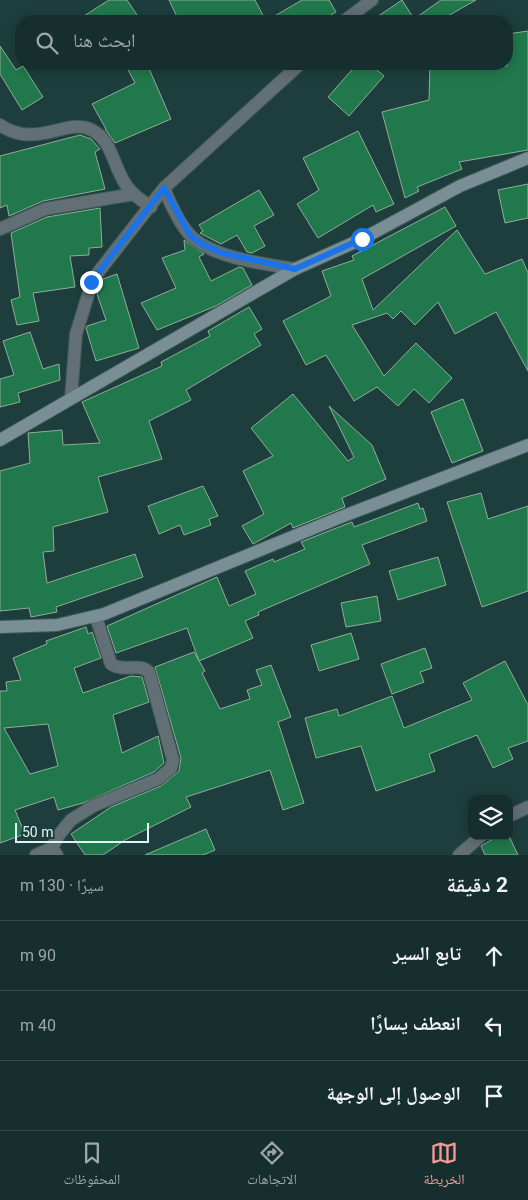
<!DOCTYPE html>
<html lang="ar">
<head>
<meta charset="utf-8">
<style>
  :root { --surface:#162e2d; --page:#233a39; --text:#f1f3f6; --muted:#9ea8aa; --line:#354a49; --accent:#f59b99 }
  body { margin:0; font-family:Roboto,"Noto Naskh Arabic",sans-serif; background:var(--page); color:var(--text); direction:rtl }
  .controls { position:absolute; right:15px; bottom:15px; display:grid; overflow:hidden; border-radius:10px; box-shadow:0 2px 12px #0003 }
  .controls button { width:45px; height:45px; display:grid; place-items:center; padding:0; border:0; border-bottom:1px solid var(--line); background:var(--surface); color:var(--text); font:25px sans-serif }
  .scale { position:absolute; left:15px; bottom:12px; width:134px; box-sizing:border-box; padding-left:5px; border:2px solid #e2f4f2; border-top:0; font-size:14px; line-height:18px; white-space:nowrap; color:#e2f4f2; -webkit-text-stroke:4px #1d3e3c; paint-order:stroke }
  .stop { position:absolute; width:15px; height:15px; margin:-11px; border:4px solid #1a73e8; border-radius:50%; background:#fff }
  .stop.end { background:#1a73e8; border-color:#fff; box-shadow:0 1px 5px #0008 }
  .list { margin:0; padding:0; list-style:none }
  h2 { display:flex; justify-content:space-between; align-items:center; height:65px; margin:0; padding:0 20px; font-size:21px }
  h2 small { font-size:16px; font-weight:400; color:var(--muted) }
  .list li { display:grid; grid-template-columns:32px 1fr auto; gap:15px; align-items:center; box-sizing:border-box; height:70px; padding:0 20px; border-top:1px solid var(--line) }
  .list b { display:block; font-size:19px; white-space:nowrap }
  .list em { font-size:16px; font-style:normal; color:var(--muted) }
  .icon { flex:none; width:28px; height:28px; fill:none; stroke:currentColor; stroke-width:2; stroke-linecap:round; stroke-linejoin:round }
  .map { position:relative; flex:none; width:528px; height:855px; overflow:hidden; direction:ltr }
  .search { position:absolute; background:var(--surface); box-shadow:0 2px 12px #0003; left:15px; right:15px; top:15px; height:55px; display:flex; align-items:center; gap:12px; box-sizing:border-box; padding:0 18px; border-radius:20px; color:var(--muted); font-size:19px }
  .sheet { height:275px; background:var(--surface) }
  nav { display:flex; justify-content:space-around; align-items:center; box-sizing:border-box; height:70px; border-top:1px solid var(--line); background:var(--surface); font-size:14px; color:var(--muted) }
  nav a { display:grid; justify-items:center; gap:2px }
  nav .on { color:var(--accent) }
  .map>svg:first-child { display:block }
  .building { fill:#20784c; stroke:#91ac9a; fill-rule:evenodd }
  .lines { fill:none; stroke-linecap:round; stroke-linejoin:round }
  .street-casing { stroke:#3d5b59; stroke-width:14 }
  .secondary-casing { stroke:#3d5b59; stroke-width:14 }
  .street { stroke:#626f74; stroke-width:12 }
  .secondary { stroke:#7a8e96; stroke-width:12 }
  .route { stroke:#1a73e8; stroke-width:6 }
</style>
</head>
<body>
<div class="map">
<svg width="528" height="855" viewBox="0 0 528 855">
  <rect width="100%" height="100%" fill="#1d3e3c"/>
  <path class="building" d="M109,0H127L141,21H76Z
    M169,0H255L266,21H179Z
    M302,0H329L336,12L321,21H266Z
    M402,0L414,19L441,0H476L439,21H371Z
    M528,31V150L459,162L462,169L417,187L419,191L405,198L382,112L429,100L430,64L507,66V34Z
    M0,46L16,70L23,66L43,97L22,110L0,74Z
    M125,64H147L171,119L115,143L105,129H106L92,104L135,83Z
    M357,64H370L384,76L349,116L328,97Z
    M358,131L394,204L376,212L373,205L318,238L297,204L319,190L303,158Z
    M80,135L91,139L100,149L95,152L105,189L43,201L9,216L7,205L0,208V156Z
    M528,184V218L505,223L498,190Z
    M259,190L274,215L254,226L265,246L252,253L247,252L237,235L221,244L200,233L203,231L199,225Z
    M445,207L456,226L362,279L373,310L457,230L485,274L522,259L528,273V371L496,312L455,334L438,302L415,325L401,311L393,319L387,313L352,325L384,376L416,343L452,378L429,403L414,389L398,406L377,387L354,401L326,355L306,365L283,321L331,296L322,271L354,260L352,256Z
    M100,208L102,247L89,248V255L70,256L75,287L33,293L39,321L17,325L11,300L20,297L11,233L47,217Z
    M184,240L204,254L199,257L211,281L239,267L243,268L252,285L216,306L157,330L141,303L176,288L162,258L185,250Z
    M117,274L139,348L96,361L86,328L87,326L106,320L97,294L103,279Z
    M249,307L262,329L254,334L261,345L186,390L191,400L149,421L162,459L98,477L108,512L53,527L54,551L43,552L47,583L135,554L143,577L56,607L57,612L31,617L29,608L0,611V471L30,463L28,433L62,430L63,445L100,443L82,402L162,366L161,362L210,336L208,331Z
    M30,332L43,369L59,364L60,380L18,393L20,402L0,407V379L14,375L3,341Z
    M293,394L348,461L354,457L329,406L372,445L386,479L342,498L345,507L293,528L291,523L253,544L242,526L264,514L243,471L273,456L251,428Z
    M463,399L483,451L452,463L431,412Z
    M203,486L218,516L209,519L211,525L184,535L180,525L159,534L148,506Z
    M481,493L488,519L528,506V591L482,607L447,502Z
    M418,503L420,509L423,508L427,521L362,545L370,564L258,612L259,615L245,621L253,638L199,661L187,628L116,653L107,626L217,577L229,606L256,594L245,571L273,559L274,562L305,549L301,542L344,525L352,522L354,527Z
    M438,557L446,585L398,600L389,571Z
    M377,596L381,621L346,627L341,603Z
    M86,627L88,634L92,632L101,658L74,668L83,693L131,676L142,677L149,702L113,715L122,753L158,736L164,763L154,772L83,803L58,810L54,797L15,810L25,834L0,843V691H7L6,682L21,680L13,658L47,644L46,641ZM48,724L58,766L30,774L4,728Z
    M351,633L359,659L319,671L311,645Z
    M425,648L432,668L420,672L424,682L392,694L381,664Z
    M194,652L205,671L202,673L220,709L250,699L247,690L262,685L256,670L271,665L291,717L278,722L304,803L283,810L270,770L186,797L191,807L125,840L103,855H85L71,834L111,807L161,786L179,771L181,758L155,667Z
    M505,661L528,705V741L508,748L513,759L493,768L477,735L429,754L435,771L376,791L361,746L316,758L305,718L337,709L339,716L392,696L404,728L472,700L463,683Z
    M206,829L215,850L203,855H145Z
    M498,836H509L518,855H485L481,846Z"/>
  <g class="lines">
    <defs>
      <path id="street" d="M344,21L372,0
        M0,125C38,151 69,114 95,132C110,141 114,164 122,178C128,191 139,199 151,207
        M164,188C170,203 179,223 190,235C212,258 265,264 295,269
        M0,229L45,209L134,194
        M71,398L76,334L93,279L164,188L300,64
        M509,816L528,807
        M36,855L52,848
        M57,855L52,848L58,836L71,820L93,806L158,779L171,768L173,760L149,672C138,662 124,673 111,664L96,617
        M459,855L481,836"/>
      <path id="secondary" d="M0,440L295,269L362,239L460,186L528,158
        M0,627L57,625L104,614L341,517L528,445"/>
    </defs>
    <use href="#street" class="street-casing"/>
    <use href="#secondary" class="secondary-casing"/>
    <use href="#street" class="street"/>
    <use href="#secondary" class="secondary"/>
  </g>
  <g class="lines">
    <path class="route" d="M91,282L164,188L190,235L202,244L222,253L295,269L362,239"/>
  </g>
</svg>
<div class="controls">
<button><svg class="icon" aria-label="layers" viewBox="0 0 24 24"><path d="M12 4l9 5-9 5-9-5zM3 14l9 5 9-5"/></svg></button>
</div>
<div class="scale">50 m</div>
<div class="stop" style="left:362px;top:239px"></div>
<div class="stop end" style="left:91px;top:282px"></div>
<div class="search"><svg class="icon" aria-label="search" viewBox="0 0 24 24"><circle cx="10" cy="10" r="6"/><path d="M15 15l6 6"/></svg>ابحث هنا</div>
</div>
<section class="sheet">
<h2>2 دقيقة<small>سيرًا · 130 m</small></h2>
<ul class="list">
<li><svg class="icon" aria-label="ahead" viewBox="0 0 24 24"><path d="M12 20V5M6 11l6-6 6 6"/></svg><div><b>تابع السير</b></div><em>90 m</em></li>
<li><svg class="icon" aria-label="left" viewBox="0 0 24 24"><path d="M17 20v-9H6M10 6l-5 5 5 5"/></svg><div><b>انعطف يسارًا</b></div><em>40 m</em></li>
<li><svg class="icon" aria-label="arrive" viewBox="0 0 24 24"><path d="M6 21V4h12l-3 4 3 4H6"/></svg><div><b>الوصول إلى الوجهة</b></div></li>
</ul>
</section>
<nav>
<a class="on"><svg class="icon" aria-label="map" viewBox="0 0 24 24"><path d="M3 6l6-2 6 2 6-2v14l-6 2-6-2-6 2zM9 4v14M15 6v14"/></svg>الخريطة</a>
<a><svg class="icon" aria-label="directions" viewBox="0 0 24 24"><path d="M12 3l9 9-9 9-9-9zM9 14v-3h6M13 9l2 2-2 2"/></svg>الاتجاهات</a>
<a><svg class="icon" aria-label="saved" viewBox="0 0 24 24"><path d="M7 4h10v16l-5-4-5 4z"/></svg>المحفوظات</a>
</nav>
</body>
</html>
